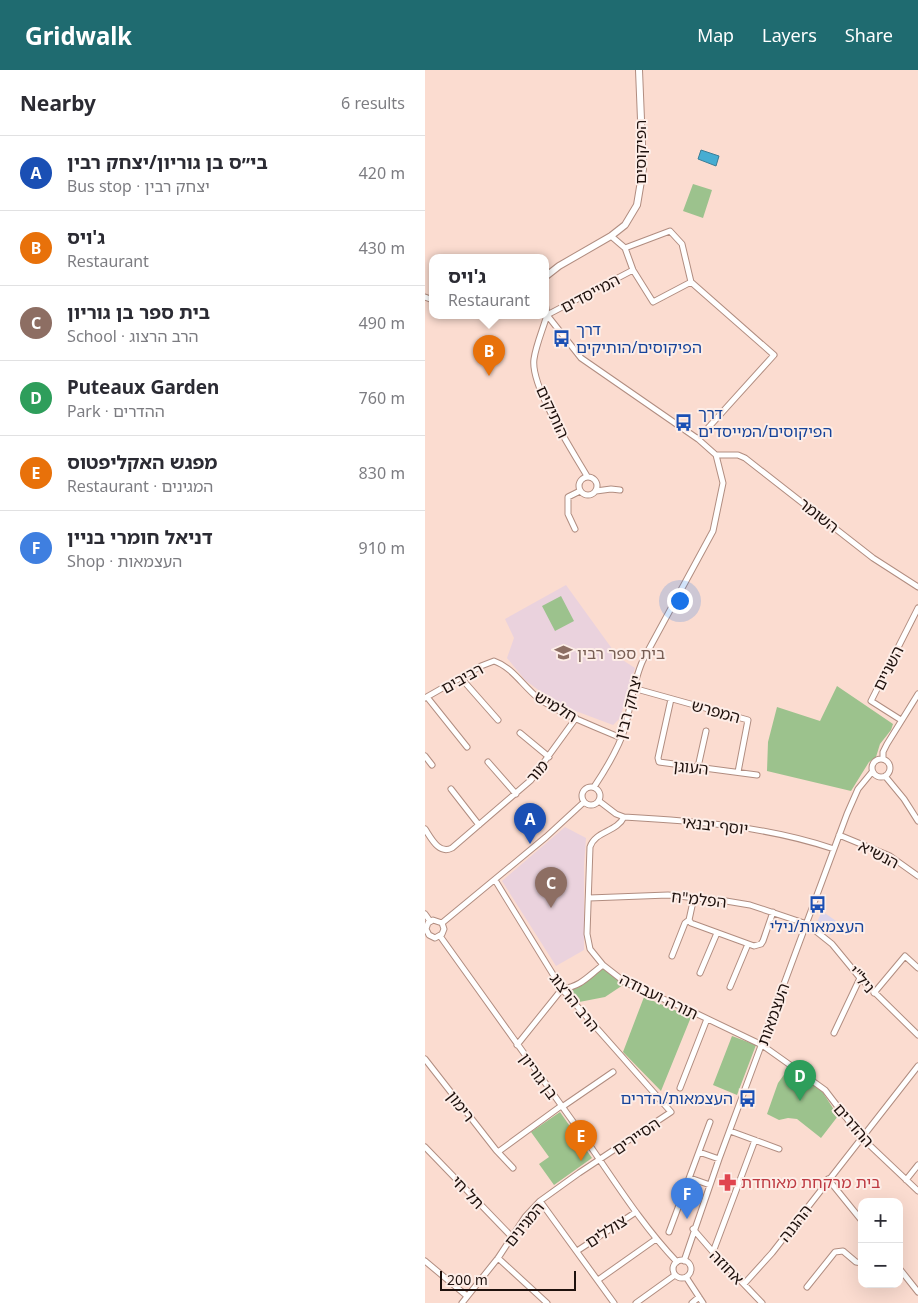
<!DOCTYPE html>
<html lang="en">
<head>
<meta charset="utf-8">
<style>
  :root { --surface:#fff; --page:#f2f2f3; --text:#2b2b33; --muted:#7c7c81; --line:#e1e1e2; --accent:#1f6b70 }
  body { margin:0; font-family:Georgia,"Noto Sans Hebrew",serif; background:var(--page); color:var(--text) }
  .controls { position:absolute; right:15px; bottom:15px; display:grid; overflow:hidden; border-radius:10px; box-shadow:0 5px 20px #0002 }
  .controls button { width:45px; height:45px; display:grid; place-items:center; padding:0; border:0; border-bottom:1px solid var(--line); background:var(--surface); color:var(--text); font:25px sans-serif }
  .scale { position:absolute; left:15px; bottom:12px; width:136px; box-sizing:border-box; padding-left:5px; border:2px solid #1e110d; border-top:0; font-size:14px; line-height:18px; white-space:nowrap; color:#1e110d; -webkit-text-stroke:4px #fdede7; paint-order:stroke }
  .you { position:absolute; left:254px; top:530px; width:18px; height:18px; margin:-12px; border:4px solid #fff; border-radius:50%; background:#1a73e8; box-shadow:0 0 0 8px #1a73e833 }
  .badge { display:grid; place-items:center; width:32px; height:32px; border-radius:50%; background:var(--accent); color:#fff; font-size:16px; font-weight:700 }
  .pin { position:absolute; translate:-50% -41px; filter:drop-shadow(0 1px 2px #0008) }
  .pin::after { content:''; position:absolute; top:26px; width:18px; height:15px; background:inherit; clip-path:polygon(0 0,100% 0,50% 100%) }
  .popup { position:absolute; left:4px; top:184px; width:120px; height:65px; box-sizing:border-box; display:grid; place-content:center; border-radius:10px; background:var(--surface); filter:drop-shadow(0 1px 4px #0005); font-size:16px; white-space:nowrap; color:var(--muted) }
  .popup b { font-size:19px; color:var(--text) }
  .popup::after { content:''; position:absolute; left:50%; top:100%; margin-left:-10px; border:10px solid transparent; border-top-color:var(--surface) }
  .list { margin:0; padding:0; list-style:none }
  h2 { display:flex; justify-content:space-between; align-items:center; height:65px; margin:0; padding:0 20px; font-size:21px }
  h2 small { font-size:16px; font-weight:400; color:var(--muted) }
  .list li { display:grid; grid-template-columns:32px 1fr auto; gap:15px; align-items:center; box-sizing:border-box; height:75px; padding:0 20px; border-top:1px solid var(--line) }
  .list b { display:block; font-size:19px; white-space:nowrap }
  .list p { margin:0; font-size:16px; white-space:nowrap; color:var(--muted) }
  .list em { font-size:16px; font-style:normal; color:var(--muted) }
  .map { position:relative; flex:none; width:493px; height:1233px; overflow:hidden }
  header { display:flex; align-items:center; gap:30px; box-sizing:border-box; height:70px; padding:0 25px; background:var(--accent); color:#fff }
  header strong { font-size:24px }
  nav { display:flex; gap:28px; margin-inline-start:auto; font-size:18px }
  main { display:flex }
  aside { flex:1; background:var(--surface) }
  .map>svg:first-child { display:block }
  .commercial { fill:#ddd5eb }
  .education { fill:#ead2dd }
  .green { fill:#9cc28d }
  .water { fill:#46add2; stroke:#3a7e97 }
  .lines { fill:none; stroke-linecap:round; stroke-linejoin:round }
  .minor-casing { stroke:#b18d80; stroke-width:7 }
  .major-casing { stroke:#b18d80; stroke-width:8 }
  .minor { stroke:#fff; stroke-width:5 }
  .major { stroke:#fff; stroke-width:6 }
  .labels { text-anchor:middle; stroke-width:4; stroke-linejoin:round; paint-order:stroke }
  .street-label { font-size:16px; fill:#1e110d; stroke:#fdede7 }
  .transit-label { font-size:16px; fill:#164399; stroke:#fdede7; text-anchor:start }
  .education-label { font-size:16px; fill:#785e54; stroke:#fdede7; text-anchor:start }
  .health-label { font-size:16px; fill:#be3a42; stroke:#fdede7; text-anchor:start }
</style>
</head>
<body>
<header>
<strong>Gridwalk</strong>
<nav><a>Map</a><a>Layers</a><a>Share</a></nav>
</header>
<main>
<aside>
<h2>Nearby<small>6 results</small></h2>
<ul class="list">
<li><span class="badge" style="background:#1a4fb4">A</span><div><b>בי״ס בן גוריון/יצחק רבין</b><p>Bus stop · יצחק רבין</p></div><em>420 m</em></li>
<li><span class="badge" style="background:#e8710a">B</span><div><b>ג'ויס</b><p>Restaurant</p></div><em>430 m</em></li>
<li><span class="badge" style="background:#8d6e63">C</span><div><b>בית ספר בן גוריון</b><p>School · הרב הרצוג</p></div><em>490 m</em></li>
<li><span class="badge" style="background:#2e9e5b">D</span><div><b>Puteaux Garden</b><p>Park · ההדרים</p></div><em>760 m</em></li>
<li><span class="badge" style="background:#e8710a">E</span><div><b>מפגש האקליפטוס</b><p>Restaurant · המגינים</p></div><em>830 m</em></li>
<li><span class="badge" style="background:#3f7fe0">F</span><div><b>דניאל חומרי בניין</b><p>Shop · העצמאות</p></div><em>910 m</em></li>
</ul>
</aside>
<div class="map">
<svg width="493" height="1233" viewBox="0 0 493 1233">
  <rect width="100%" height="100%" fill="#fbdcd0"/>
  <path class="commercial" d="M397,841L411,851L406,865L392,852Z"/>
  <path class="education" d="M141,515L193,587L210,598L195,648L188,655L140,637L120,625L100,610L82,588L89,568L80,549Z
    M140,757L161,768L159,796V880L131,896L77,811Z"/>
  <path class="green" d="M268,114L287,120L278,148L258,141Z
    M136,526L149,551L130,561L117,536Z
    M412,616L468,654L466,660L455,674L451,687L444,692L426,721L342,701L343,672L352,637L395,651Z
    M178,895L201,913L180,927L149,933L137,919L148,917Z
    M219,927L266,947L236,1021L198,982Z
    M307,966L331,975L312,1025L288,1015Z
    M363,999L395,1018L413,1046L396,1068L372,1049L363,1048L354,1050L342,1044L353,1013Z
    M135,1042L167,1088L129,1115L114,1094L124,1087L106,1062Z"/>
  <path class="water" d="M276,80L294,86L291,96L273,89Z"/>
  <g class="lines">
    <defs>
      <path id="minor" d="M186,166L200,178L208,200L228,232L266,212
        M200,178L245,161L257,174L266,212L349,285L273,369
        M0,227L8,230
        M120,232L122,245L156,288L273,369L291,385L298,413L288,461L218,590C208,612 206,635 200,658C193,680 181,699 169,717
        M291,385H313L320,388L448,488L493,517
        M162,406C148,382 105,316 109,289C111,275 118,259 122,245L208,200
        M154 416a9 9 0 1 1 18 0a9 9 0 1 1-18 0Z
        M171,421L186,419L195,420
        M150,459L143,444V427L155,421
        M36,608L73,650
        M208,618L323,650L313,702
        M2,627L42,677
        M0,628L56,596L69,591C87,597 98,616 113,628C135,644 171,657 196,668
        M246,629L233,688L234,692L332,705
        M476,650L446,631L493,538
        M95,663L124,687
        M0,686L7,695
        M447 698a9 9 0 1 1 18 0a9 9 0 1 1-18 0Z
        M458,689V682L462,674L493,624
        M63,692L91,724
        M273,697L281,661
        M460,706L479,729L493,751
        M157 726a9 9 0 1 1 18 0a9 9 0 1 1-18 0Z
        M26,719L54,755
        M174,731L191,744L199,747C270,751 341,756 409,779
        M199,747C192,762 170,761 165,777L162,864L165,879L178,895L201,913L264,940L337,975L382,1007L400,1020L436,1067L493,1121
        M0,759C6,768 14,785 27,778L106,710L151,648
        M414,765L465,786L493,806
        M269,827L264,850L266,853L329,876L336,874L338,871L348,842
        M164,828L243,825L301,831L325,835L382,854L407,874L435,908L493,965
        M0,844L5,851
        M17,853L121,767L159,732
        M4,865L1,859L3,853L8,850L17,853
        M4,865L10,868L17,864L19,859L17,853
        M15,866C63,933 111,1000 159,1067C189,1110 216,1154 252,1192
        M247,886L260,853L264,850
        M275,903L292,863
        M305,917L323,874
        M449,923L480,886L493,898
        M409,963L435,908
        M92,975L137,919C157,916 163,906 178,895
        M0,989L71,1080L88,1098
        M255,1018L282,949
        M137,1037L188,1002
        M305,1061L354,1079
        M0,1077L86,1166
        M73,1082L136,1036
        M274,1082L294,1089
        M265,1108L285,1115
        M403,1109L437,1151
        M481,1110L493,1095
        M115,1131L189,1233
        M268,1159L288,1182L337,1233
        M244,1162L285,1052
        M152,1181L211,1142
        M288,1182L330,1070
        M73,1188L122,1233
        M248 1199a9 9 0 1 1 18 0a9 9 0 1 1-18 0Z
        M0,1191L42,1226
        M259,1191L294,1089L422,744L433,719L447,702
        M474,1198L493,1222
        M261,1207L278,1233
        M173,1210L231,1169
        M319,1214L347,1183L493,996
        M382,1217L410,1182L418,1181L431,1192L437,1193
        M37,1233L73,1188L100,1147L115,1131L154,1103L246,1042L137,919L70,810
        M211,1233L250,1205
        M267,1233L274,1227"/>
      <path id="major" d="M120,207L134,196L186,166L200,155L212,135L218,99L214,0"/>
    </defs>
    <use href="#minor" class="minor-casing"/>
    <use href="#major" class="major-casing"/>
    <use href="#minor" class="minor"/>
    <use href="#major" class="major"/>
  </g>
  <defs>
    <symbol id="bus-bare" viewBox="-9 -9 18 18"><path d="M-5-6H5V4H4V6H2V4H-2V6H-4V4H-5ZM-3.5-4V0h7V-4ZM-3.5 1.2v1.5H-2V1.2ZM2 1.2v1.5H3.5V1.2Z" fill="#1a4fb4" stroke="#fdede7" stroke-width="2.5" paint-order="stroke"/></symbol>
    <symbol id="school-bare" viewBox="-9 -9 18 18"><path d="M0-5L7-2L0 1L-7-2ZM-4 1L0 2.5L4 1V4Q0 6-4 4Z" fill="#8d6e63" stroke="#fdede7" stroke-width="2.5" paint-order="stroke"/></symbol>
    <symbol id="pharmacy-bare" viewBox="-9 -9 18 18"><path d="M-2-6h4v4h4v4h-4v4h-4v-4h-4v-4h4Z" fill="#e0444e" stroke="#fdede7" stroke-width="2.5" paint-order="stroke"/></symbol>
  </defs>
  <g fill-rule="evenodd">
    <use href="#bus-bare" x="124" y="256" width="25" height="25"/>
    <use href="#bus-bare" x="246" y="340" width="25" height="25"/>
    <use href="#school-bare" x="126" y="570" width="25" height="25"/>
    <use href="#bus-bare" x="380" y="822" width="25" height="25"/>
    <use href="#bus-bare" x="310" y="1016" width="25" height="25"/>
    <use href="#pharmacy-bare" x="290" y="1100" width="25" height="25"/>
  </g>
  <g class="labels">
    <g class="street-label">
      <text transform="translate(215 82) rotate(-90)" y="6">הפיקוסים</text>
      <text transform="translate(165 223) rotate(-28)" y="6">המייסדים</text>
      <text transform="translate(128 342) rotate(65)" y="6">הותיקים</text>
      <text transform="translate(394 445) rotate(38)" y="6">השומר</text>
      <text transform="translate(463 598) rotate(-63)" y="6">השניים</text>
      <text transform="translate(37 608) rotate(-29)" y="6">רביבים</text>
      <text transform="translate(131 636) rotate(30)" y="6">חלמיש</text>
      <text transform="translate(203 637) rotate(-75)" y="6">יצחק רבין</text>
      <text transform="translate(291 641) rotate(15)" y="6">המפרש</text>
      <text transform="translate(266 697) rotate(6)" y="6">העוגן</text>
      <text transform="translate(112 701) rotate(-50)" y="6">מור</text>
      <text transform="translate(290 755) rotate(6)" y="6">יוסף יבנאי</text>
      <text transform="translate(454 784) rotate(27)" y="6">הנשיא</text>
      <text transform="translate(274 829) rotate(6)" y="6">הפלמ"ח</text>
      <text transform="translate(437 909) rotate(48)" y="6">ניל"י</text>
      <text transform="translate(234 926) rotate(26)" y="6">תורה ועבודה</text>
      <text transform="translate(150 932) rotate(52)" y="6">הרב הרצוג</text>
      <text transform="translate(348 944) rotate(-70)" y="6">העצמאות</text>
      <text transform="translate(114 1006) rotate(54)" y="6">בן גוריון</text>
      <text transform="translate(36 1036) rotate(52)" y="6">רימון</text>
      <text transform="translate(429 1055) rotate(49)" y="6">ההדרים</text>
      <text transform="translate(211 1066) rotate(-34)" y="6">הסיירים</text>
      <text transform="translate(43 1122) rotate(46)" y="6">תל חי</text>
      <text transform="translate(370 1153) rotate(-52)" y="6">ההגנה</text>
      <text transform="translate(99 1154) rotate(-51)" y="6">המגינים</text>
      <text transform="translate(181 1161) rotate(-33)" y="6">צוללים</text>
      <text transform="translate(302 1197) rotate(46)" y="6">אחוזה</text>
    </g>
    <g class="transit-label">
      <text x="151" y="265">דרך<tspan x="151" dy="18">הפיקוסים/הותיקים</tspan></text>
      <text x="273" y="349">דרך<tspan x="273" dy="18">הפיקוסים/המייסדים</tspan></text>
      <text x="392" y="862" text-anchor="middle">העצמאות/נילי</text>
      <text x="308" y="1034" text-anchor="end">העצמאות/הדרים</text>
    </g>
    <g class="education-label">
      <text x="152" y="589">בית ספר רבין</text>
    </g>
    <g class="health-label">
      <text x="316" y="1118">בית מרקחת מאוחדת</text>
    </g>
  </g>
</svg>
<div class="controls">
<button>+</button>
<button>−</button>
</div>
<div class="scale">200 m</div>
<div class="you"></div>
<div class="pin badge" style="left:105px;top:774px;background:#1a4fb4">A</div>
<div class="pin badge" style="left:64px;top:306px;background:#e8710a">B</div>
<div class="popup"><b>ג'ויס</b>Restaurant</div>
<div class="pin badge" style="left:126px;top:838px;background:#8d6e63">C</div>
<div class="pin badge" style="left:375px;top:1031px;background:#2e9e5b">D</div>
<div class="pin badge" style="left:156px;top:1091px;background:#e8710a">E</div>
<div class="pin badge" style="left:262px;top:1149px;background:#3f7fe0">F</div>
</div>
</main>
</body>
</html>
